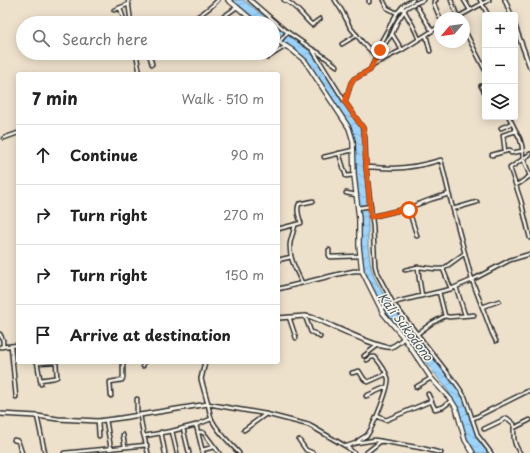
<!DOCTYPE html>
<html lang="en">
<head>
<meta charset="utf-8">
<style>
  :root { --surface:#fff; --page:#f2f2f2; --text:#222; --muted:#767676; --line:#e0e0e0 }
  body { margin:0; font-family:"Playpen Sans",sans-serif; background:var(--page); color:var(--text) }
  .controls { position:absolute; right:12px; top:12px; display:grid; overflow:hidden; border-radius:4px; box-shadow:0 2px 10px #0003 }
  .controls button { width:36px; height:36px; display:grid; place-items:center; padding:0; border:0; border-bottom:1px solid var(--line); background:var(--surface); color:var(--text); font:20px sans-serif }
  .compass { position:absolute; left:434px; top:12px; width:36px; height:36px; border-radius:50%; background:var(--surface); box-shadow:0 2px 10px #0003; rotate:241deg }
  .stop { position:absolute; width:12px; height:12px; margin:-9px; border:3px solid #ea580c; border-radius:50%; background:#fff }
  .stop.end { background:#ea580c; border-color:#fff; box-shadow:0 1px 4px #0008 }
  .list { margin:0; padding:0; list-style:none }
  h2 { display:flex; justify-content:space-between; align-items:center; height:52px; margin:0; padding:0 16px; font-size:17px }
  h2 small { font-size:13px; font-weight:400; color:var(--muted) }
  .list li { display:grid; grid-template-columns:26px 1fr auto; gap:12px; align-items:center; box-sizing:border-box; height:60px; padding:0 16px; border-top:1px solid var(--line) }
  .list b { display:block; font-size:15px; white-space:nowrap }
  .list em { font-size:13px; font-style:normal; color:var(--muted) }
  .icon { flex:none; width:22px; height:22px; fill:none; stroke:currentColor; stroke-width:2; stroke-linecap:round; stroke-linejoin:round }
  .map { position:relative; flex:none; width:530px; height:453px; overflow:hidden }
  .search { position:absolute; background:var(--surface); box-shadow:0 2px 10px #0003; left:16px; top:16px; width:264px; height:44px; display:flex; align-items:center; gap:10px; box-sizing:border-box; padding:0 14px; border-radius:22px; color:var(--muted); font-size:15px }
  .panel { position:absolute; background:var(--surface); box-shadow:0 2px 10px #0003; left:16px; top:72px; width:264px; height:292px; border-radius:4px }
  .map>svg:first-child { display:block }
  .water { fill:url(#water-waves); stroke:#6f90a8 }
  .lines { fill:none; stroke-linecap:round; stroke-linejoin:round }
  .minor-casing { stroke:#2b2b2b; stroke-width:5.5 }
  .tertiary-casing { stroke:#2b2b2b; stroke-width:6 }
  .secondary-casing { stroke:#2b2b2b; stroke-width:6 }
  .minor { stroke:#fbf7ec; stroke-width:2.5 }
  .tertiary { stroke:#fbf7ec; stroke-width:3 }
  .secondary { stroke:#fbf7ec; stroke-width:3.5 }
  .route { stroke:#ea580c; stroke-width:5 }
  .labels { text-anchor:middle; stroke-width:3; stroke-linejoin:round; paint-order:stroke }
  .water-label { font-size:12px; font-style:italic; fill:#47555f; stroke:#fbf7ec }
</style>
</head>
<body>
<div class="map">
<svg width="530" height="453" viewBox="0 0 530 453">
  <defs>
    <pattern id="water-waves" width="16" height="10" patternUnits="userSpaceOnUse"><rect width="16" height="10" fill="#9cd4fc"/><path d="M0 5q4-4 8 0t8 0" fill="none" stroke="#87b6d8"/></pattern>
  </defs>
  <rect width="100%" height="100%" fill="#eee1cc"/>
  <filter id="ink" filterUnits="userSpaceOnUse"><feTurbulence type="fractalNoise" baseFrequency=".025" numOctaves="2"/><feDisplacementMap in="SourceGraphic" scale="8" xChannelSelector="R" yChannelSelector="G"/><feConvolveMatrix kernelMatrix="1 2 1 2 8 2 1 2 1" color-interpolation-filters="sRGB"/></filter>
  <g filter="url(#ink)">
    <path class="water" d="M230,0H244L272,23H259Z
      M273,24L312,53L359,126L362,133L364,150L368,225V247L371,268L374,277L386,299L396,312L444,371L457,386L466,400L475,433L490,453H476L467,438L463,427L461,418L458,411L447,389L432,370L384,311L365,276L361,263L360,218L355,153L352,132L305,60L273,34Z"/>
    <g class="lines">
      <defs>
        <path id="minor" d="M128,0L131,23
          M250,0L286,31L312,49L345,102L363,128L365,138L366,167L373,226L375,266L377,273L393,303L457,385L465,397L478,436L491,453
          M284,0C295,4 303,17 312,25L313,24L320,19
          M335,0L342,11L350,27L363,43L374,54L397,13L404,5L413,0
          M369,0V2
          M383,0L387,8L397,13
          M436,0L434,1V4L440,18
          M451,0L458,18
          M464,0L470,10
          M480,0L488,15
          M402,7L413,26L419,39
          M417,7L432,31
          M120,8L125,23
          M114,10L129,4
          M456,18L489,0
          M219,20L237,7
          M188,23C198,16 209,10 218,0
          M464,29L485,70
          M392,34L402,50
          M426,35L430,51
          M279,42L288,32
          M342,44L357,35
          M312,49L319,53L337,66
          M136,53L140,74
          M149,53L152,64
          M267,58L286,46
          M374,64L402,50L440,26
          M481,86L485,93
          M345,102L351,83L354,79L370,70L380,50L392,34L397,22L406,8L411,5L423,0
          M509,117L520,139L522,146L523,158L530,176
          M501,128L512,123
          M4,138L18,133
          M505,151L503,135L516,131
          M339,153L346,176L354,175
          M530,154L510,168L521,201L530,238
          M492,155L510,150L511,153L522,151
          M324,157L353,150
          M366,167C373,167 381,168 388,168C406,169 424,165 441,160L449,194L472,280L492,333L496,341
          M516,185L520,183L530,176
          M346,193L356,195
          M358,208L371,206
          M453,209L477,202
          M371,217L408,208
          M295,225C294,231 291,237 290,244C289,258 296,270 302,283
          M278,229L301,223C299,217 296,210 299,204L313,201
          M417,236L408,208L432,199L449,194
          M329,250V255L330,257L360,256
          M278,260L291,257
          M418,267L419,278L422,296
          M443,269L451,289
          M405,270L418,267L436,269H443L465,253
          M456,287L465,315
          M278,289L339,274L354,271H362
          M439,292L445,316
          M482,307L499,301
          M381,308L400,301L451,289L472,280L510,260L530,254
          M305,316L311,332L316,334L320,337
          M289,317L296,338
          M0,334L3,340V347
          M417,334L432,323L445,316L449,317L474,315
          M11,346L16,397
          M0,347L18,345
          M364,356L378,345
          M37,362L41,384
          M38,363L53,362
          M143,366V362
          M352,373L359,371L364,379L368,382L386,374
          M40,380L54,378L57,377L56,362
          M416,387L431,378
          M428,394L435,409L443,407L451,401
          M111,396L110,382L122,380L123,378V362
          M366,396L386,387
          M137,415V399
          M140,415L143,433L144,436L148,453
          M37,416L45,453
          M377,416L386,420L431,401
          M472,419L530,390
          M106,420L111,449
          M98,421L99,436
          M196,425L203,453
          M183,428L189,453
          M514,428L530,420
          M484,429L507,418L514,424C514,437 512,441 520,453
          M244,430L266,414
          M172,431L177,453
          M161,432L165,453
          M198,432H201L204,433L219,453
          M123,435L125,447
          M144,436L172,431L196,425L211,419
          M14,440L18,441L22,453
          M299,440L306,450L313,453
          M356,443C359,438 365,438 368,434C373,426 390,387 388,378C386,371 380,363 375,357H372L367,360
          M347,446L356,443L375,440L421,448L441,453
          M202,450L214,447
          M64,453L147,445
          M239,453C230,443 218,432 212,420C210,415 209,409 208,404L266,414L309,425L347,447L354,453
          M366,453L381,441"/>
        <path id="tertiary" d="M505,0L511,15
          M515,26L530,67
          M278,318L305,316L311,317C326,322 380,350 391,347C395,346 400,341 404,338
          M0,414L37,416L58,419L98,421L121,418L208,404L201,379L205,362"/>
        <path id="secondary" d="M228,0L237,7L256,23
          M273,38L292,50L305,61L349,128L353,141L354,175L359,219V246L362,271L383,313L404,338L431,378L451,400L456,408L465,440L473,453"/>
      </defs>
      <use href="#minor" class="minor-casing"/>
      <use href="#tertiary" class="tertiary-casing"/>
      <use href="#secondary" class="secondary-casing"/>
      <use href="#minor" class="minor"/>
      <use href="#tertiary" class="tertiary"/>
      <use href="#secondary" class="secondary"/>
    </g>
  </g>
  <g class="lines" filter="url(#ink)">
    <path class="route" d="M380,50L370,70L354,79L351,83L345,102L363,128L364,132L366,167L371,217L408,208L409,210"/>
  </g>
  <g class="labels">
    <g class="water-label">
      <text transform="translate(405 327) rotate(53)" y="4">Kali Sukodono</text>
    </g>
  </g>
</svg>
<div class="controls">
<button>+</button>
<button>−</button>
<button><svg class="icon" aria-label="layers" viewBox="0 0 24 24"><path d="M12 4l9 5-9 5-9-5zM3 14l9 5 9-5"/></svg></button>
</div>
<svg class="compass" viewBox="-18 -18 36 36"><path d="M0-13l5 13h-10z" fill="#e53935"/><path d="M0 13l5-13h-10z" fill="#767676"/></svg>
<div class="stop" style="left:409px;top:210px"></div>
<div class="stop end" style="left:380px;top:50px"></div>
<div class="search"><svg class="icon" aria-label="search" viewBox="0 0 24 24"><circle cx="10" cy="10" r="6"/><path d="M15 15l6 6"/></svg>Search here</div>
<section class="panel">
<h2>7 min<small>Walk · 510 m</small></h2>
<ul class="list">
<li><svg class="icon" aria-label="ahead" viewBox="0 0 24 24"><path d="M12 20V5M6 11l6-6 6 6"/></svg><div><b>Continue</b></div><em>90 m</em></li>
<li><svg class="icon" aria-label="right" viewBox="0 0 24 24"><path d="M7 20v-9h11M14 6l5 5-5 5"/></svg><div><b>Turn right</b></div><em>270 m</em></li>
<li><svg class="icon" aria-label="right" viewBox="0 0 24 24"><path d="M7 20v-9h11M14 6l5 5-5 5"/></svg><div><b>Turn right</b></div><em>150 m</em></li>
<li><svg class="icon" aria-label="arrive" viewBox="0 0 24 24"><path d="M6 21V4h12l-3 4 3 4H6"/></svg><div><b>Arrive at destination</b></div></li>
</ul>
</section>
</div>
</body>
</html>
